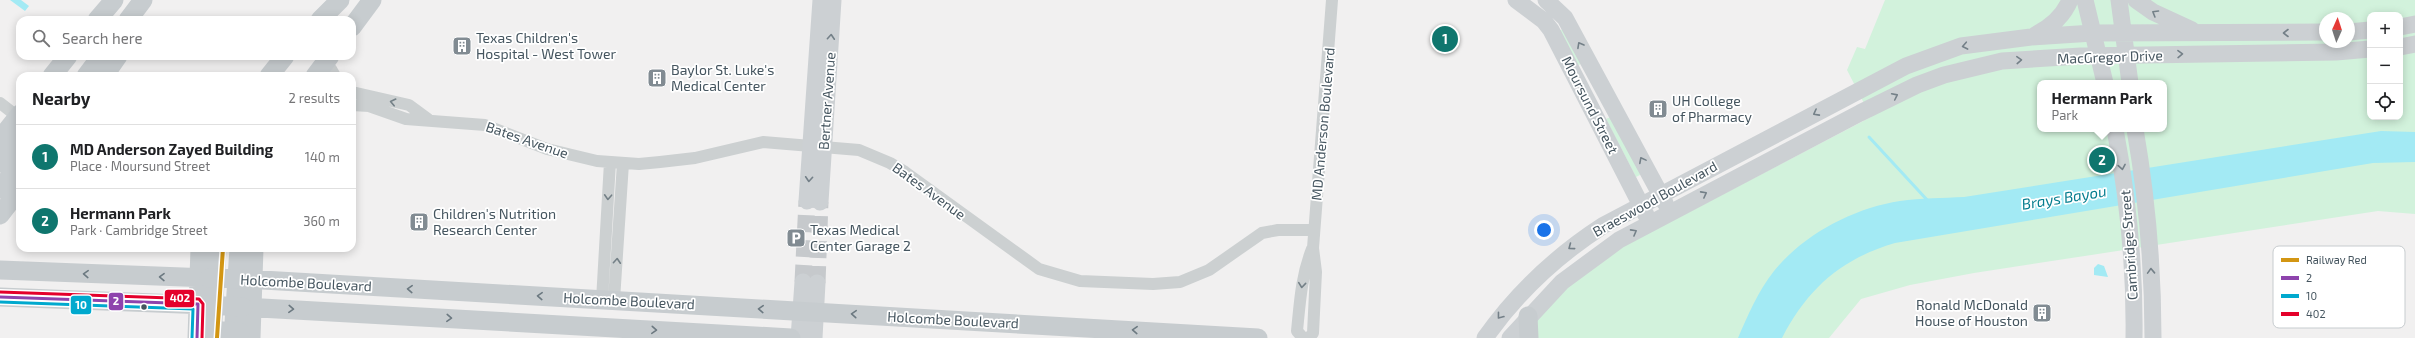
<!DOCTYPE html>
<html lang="en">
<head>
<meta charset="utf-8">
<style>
  :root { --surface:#fff; --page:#f6f6f6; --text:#202124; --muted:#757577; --line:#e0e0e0; --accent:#0f766e }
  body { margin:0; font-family:"Exo 2",sans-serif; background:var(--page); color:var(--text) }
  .controls { position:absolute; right:12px; top:12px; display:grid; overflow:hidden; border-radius:8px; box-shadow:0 2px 10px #0003 }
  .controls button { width:36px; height:36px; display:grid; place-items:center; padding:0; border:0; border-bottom:1px solid var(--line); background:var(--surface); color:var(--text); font:20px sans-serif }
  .compass { position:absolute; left:2319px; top:12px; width:36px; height:36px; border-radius:50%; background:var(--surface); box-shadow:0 2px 10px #0003; rotate:3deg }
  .you { position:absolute; left:1544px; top:230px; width:14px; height:14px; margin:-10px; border:3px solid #fff; border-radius:50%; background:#1a73e8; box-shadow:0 0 0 6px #1a73e833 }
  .badge { display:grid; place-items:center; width:26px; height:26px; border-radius:50%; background:var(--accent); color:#fff; font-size:13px; font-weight:700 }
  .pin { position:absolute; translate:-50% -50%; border:2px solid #fff; box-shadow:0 1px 4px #0006 }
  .popup { position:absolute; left:2037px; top:80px; width:130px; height:52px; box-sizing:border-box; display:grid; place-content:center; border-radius:8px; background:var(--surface); filter:drop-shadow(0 1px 3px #0005); font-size:13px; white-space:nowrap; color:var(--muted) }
  .popup b { font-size:15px; color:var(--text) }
  .popup::after { content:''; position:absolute; left:50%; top:100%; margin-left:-8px; border:8px solid transparent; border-top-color:var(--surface) }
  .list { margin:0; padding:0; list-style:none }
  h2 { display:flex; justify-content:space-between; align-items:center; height:52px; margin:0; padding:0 16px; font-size:17px }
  h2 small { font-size:13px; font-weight:400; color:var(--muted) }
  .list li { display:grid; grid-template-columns:26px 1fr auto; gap:12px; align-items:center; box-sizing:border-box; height:64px; padding:0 16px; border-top:1px solid var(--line) }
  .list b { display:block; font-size:15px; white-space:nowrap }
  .list p { margin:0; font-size:13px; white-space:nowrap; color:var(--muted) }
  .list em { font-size:13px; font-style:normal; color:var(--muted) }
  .icon { flex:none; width:22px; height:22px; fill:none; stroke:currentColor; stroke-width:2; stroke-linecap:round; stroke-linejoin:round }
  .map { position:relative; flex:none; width:2415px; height:338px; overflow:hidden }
  .search { position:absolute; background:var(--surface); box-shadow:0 2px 10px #0003; left:16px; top:16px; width:340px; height:44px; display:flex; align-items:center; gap:10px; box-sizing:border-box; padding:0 14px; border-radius:12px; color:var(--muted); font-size:15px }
  .panel { position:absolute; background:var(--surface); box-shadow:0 2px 10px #0003; left:16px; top:72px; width:340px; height:180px; border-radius:12px }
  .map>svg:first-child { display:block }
  .green { fill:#d2f2dc; fill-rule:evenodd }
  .water { fill:#a3eaf4 }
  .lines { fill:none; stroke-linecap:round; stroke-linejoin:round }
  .stream { stroke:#a3eaf4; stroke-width:3 }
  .secondary-tunnel { stroke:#c6c9cc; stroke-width:17; stroke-dasharray:17 8; stroke-linecap:butt }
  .street { stroke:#ccd0d1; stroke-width:12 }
  .secondary { stroke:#ccd0d3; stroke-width:17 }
  .primary { stroke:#c7cccf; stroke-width:19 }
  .primary-bridge { stroke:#c7cccf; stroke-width:19 }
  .bus-1-casing { stroke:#fff; stroke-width:6 }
  .bus-2-casing { stroke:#fff; stroke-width:6 }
  .bus-3-casing { stroke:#fff; stroke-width:6 }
  .bus-1 { stroke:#8e44ad; stroke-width:3 }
  .bus-2 { stroke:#00a9ce; stroke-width:3 }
  .bus-3 { stroke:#e4002b; stroke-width:3 }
  .rail-1-casing { stroke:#fff; stroke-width:7 }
  .rail-1 { stroke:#d39613; stroke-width:4 }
  .oneway { stroke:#748088 }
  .oneway2 { stroke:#748087 }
  .oneway3 { stroke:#6c7981 }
  .bus-dot { fill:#45555f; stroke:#fff; stroke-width:1.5 }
  .labels { text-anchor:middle; stroke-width:3.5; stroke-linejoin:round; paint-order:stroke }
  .poi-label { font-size:14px; fill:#45555f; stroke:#fff; text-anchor:start }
  .street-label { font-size:14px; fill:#45555f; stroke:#fff }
  .water-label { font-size:15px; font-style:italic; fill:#047d8e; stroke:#fff }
  .key { fill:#fff; stroke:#c7cccf; stroke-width:1 }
  .key-label { font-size:11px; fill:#45555f }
  .line-badge { stroke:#fff; stroke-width:1.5 }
  .badge-label { font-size:11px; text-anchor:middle; font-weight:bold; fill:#fff }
</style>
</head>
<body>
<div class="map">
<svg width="2415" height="338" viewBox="0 0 2415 338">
  <rect width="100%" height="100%" fill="#f1f0f0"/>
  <path class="green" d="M1885,0H2415V214L2378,211L1974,273L1910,285L1861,299L1829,338H1534L1535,322L1571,284L1624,246L1871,117L1847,70L1857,47L1865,49ZM2370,15H2400V117H2370ZM2325,18H2349V42H2325ZM2040,83H2164V129H2040Z
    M1563,29L1584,63L1578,65L1559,31Z
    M1612,116L1642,174L1636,177L1606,119Z"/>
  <path class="water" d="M10,0H21L29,6L25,11Z
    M2381,131L2415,132V162L2373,163L1895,243C1841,259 1808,288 1782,338H1738C1748,315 1758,291 1774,271C1804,234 1854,208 1900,201C1921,198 1943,198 1964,197Z
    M2098,264L2104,266L2108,277L2094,275V268Z"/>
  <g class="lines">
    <path class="stream" d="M1869,137L1929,202"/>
    <path class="secondary-tunnel" d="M803,282L807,201
      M817,283L820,202"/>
    <path class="street" d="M331,69L335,76
      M352,92L409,105L428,119
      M0,103L18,117
      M352,105L369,106L406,119L485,125L547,149L597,161L639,164L660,162L695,158L763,142L859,150L890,163L905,172L1039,269L1080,281L1153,284L1180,282L1209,270L1262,233L1278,230H1314
      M602,300L610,162
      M614,300L623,163
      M1303,338L1297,331C1300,302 1301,277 1312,249
      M1309,338L1313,333L1316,272L1313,248L1332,0"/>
    <path class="secondary" d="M1516,0L1544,21L1551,30L1646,215
      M1546,0L1565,18L1665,203
      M2085,0L2105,83
      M2119,0L2130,83
      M2136,0L2153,12L2192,30
      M2400,27L2415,24
      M2349,32L2370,30
      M2035,35C2051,27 2063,17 2070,0
      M2400,47L2415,44
      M2115,129C2128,198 2135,268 2134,338
      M2135,129C2147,198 2153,268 2153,338
      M807,201L821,0
      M820,202L833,0
      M799,338L803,282
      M814,338L817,283
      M1485,338C1518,291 1556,256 1604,225L1906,66L1961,46L2031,37L2093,33L2325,32
      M1510,338L1562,282L1619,240L1860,113L1917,85L1944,75L2002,61L2081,56L2336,52L2370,49"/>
    <path class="primary" d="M97,20L114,0
      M128,20L143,0
      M320,20L340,0
      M352,27L372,0
      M52,76L68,56
      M86,76L101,56
      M104,76L118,56
      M269,76L285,56
      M315,76L330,56
      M0,139L20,114
      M0,163L20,137
      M0,189L20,163
      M0,215L20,189
      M0,270L209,278
      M244,279L1258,338
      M0,297L207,305
      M243,307L791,338
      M1528,316L1529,338
      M197,338L200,248
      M212,338L217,248
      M233,338L239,248
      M251,338L254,248"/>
    <path class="primary-bridge" d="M209,278L244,279
      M207,305L243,307
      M206,330L240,332"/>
    <defs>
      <path id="bus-1" d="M0,297L198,304L197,338"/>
      <path id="bus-2" d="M0,302L193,309L192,338"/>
      <path id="bus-3" d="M0,292L199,299L203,304L202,338"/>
    </defs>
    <use href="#bus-1" class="bus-1-casing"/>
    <use href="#bus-2" class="bus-2-casing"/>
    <use href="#bus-3" class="bus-3-casing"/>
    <use href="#bus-1" class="bus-1"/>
    <use href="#bus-2" class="bus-2"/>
    <use href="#bus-3" class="bus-3"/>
    <defs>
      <path id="rail-1" d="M217,338L223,248"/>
    </defs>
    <use href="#rail-1" class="rail-1-casing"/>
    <use href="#rail-1" class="rail-1"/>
  </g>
  <defs><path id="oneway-chevron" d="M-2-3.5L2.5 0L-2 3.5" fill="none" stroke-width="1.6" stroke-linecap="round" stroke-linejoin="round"/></defs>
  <g class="oneway">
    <use href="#oneway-chevron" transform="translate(2155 13) rotate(-149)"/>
    <use href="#oneway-chevron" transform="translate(2286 33) rotate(180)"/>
    <use href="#oneway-chevron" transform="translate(831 37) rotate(-86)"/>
    <use href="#oneway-chevron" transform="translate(1580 45) rotate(-119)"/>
    <use href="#oneway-chevron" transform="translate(1965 46) rotate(169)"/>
    <use href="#oneway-chevron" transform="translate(2180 54) rotate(-1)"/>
    <use href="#oneway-chevron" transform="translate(2019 60) rotate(-3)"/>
    <use href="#oneway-chevron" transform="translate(1895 96) rotate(-26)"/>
    <use href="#oneway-chevron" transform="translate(1816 113) rotate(152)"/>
    <use href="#oneway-chevron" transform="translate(1642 160) rotate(-118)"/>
    <use href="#oneway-chevron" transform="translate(2122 167) rotate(80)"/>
    <use href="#oneway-chevron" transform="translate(809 179) rotate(94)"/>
    <use href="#oneway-chevron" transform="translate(1704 194) rotate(-28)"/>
    <use href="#oneway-chevron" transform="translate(1634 232) rotate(-29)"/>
    <use href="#oneway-chevron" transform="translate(1571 247) rotate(143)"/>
    <use href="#oneway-chevron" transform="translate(2151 271) rotate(-92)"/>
    <use href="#oneway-chevron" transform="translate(1500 316) rotate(128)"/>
  </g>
  <g class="oneway2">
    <use href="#oneway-chevron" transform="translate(393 102) rotate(-167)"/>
    <use href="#oneway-chevron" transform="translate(608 197) rotate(93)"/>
    <use href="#oneway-chevron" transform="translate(617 261) rotate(-86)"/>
    <use href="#oneway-chevron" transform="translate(1302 285) rotate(96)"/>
  </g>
  <g class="oneway3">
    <use href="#oneway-chevron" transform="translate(86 274) rotate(-177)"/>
    <use href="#oneway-chevron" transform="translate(162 277) rotate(-179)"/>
    <use href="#oneway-chevron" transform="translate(410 289) rotate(-177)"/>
    <use href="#oneway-chevron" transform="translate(540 296) rotate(-177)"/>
    <use href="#oneway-chevron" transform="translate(291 309) rotate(3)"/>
    <use href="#oneway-chevron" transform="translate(761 309) rotate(-177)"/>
    <use href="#oneway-chevron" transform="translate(854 314) rotate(-176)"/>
    <use href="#oneway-chevron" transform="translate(449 318) rotate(3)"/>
    <use href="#oneway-chevron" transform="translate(654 330) rotate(4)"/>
    <use href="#oneway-chevron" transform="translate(1135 330) rotate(-177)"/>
  </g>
  <defs>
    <symbol id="building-square" viewBox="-11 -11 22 22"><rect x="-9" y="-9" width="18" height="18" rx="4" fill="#818b92" stroke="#fff"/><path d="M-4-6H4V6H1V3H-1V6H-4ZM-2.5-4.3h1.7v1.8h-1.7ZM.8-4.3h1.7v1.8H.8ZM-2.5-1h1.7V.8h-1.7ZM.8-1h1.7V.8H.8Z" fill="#fff"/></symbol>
    <symbol id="parking-square" viewBox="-11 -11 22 22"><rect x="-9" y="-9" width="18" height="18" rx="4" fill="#818b92" stroke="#fff"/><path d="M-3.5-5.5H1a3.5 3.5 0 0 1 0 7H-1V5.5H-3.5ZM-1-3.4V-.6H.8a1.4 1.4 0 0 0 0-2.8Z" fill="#fff"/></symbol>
  </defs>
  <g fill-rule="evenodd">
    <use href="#building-square" x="451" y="35" width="22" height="22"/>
    <use href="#building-square" x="646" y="67" width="22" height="22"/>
    <use href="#building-square" x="1647" y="98" width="22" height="22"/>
    <use href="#building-square" x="408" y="211" width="22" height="22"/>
    <use href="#parking-square" x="785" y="227" width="22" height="22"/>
    <use href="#building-square" x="2031" y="302" width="22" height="22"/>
  </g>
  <circle class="bus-dot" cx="144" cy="307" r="3.5"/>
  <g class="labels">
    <g class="poi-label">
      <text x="476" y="43">Texas Children's<tspan x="476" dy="16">Hospital - West Tower</tspan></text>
      <text x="671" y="75">Baylor St. Luke's<tspan x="671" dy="16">Medical Center</tspan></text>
      <text x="1672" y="106">UH College<tspan x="1672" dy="16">of Pharmacy</tspan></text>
      <text x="433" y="219">Children's Nutrition<tspan x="433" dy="16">Research Center</tspan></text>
      <text x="810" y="235">Texas Medical<tspan x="810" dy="16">Center Garage 2</tspan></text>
      <text x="2028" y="310" text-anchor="end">Ronald McDonald<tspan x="2028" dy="16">House of Houston</tspan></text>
    </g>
    <g class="street-label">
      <text transform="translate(2110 57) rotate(-2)" y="5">MacGregor Drive</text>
      <text transform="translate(827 101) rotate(-86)" y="5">Bertner Avenue</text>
      <text transform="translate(1590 105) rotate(63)" y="5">Moursund Street</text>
      <text transform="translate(1323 124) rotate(-85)" y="5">MD Anderson Boulevard</text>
      <text transform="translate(527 140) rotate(19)" y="5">Bates Avenue</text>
      <text transform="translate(929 191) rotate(36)" y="5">Bates Avenue</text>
      <text transform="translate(1655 199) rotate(-29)" y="5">Braeswood Boulevard</text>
      <text transform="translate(2129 245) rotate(-94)" y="5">Cambridge Street</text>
      <text transform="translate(306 283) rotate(3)" y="5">Holcombe Boulevard</text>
      <text transform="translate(629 301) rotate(3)" y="5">Holcombe Boulevard</text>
      <text transform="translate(953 320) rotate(3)" y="5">Holcombe Boulevard</text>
    </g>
    <g class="water-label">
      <text transform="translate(2064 198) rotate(-9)" y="5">Brays Bayou</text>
    </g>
  </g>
  <rect x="2273" y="246" width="132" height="82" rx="6" class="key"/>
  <rect x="2281" y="258" width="18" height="4" fill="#d39613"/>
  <rect x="2281" y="276" width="18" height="4" fill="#8e44ad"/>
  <rect x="2281" y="294" width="18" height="4" fill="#00a9ce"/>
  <rect x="2281" y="312" width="18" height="4" fill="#e4002b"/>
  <g class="key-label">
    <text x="2306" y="264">Railway Red</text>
    <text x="2306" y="282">2</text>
    <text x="2306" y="300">10</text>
    <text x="2306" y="318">402</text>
  </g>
  <g class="line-badge">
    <rect x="164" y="289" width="31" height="19" rx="4" fill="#e4002b"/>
    <rect x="108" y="292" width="16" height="19" rx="4" fill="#8e44ad"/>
    <rect x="70" y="295" width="22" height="20" rx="4" fill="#00a9ce"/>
  </g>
  <g class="badge-label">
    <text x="180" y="302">402</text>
    <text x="116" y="305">2</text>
    <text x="81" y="309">10</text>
  </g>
</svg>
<div class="controls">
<button>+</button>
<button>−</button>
<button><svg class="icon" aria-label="locate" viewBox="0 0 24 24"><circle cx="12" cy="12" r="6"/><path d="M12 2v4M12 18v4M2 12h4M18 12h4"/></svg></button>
</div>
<svg class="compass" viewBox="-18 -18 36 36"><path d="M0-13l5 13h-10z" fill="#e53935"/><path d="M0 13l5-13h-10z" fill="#757577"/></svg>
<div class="you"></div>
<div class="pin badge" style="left:1445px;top:39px">1</div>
<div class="pin badge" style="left:2102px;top:160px">2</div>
<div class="popup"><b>Hermann Park</b>Park</div>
<div class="search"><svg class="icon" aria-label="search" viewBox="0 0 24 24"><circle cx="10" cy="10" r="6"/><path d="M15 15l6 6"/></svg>Search here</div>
<section class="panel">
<h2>Nearby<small>2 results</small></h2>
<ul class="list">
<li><span class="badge">1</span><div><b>MD Anderson Zayed Building</b><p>Place · Moursund Street</p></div><em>140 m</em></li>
<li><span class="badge">2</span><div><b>Hermann Park</b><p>Park · Cambridge Street</p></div><em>360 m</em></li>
</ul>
</section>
</div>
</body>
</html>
